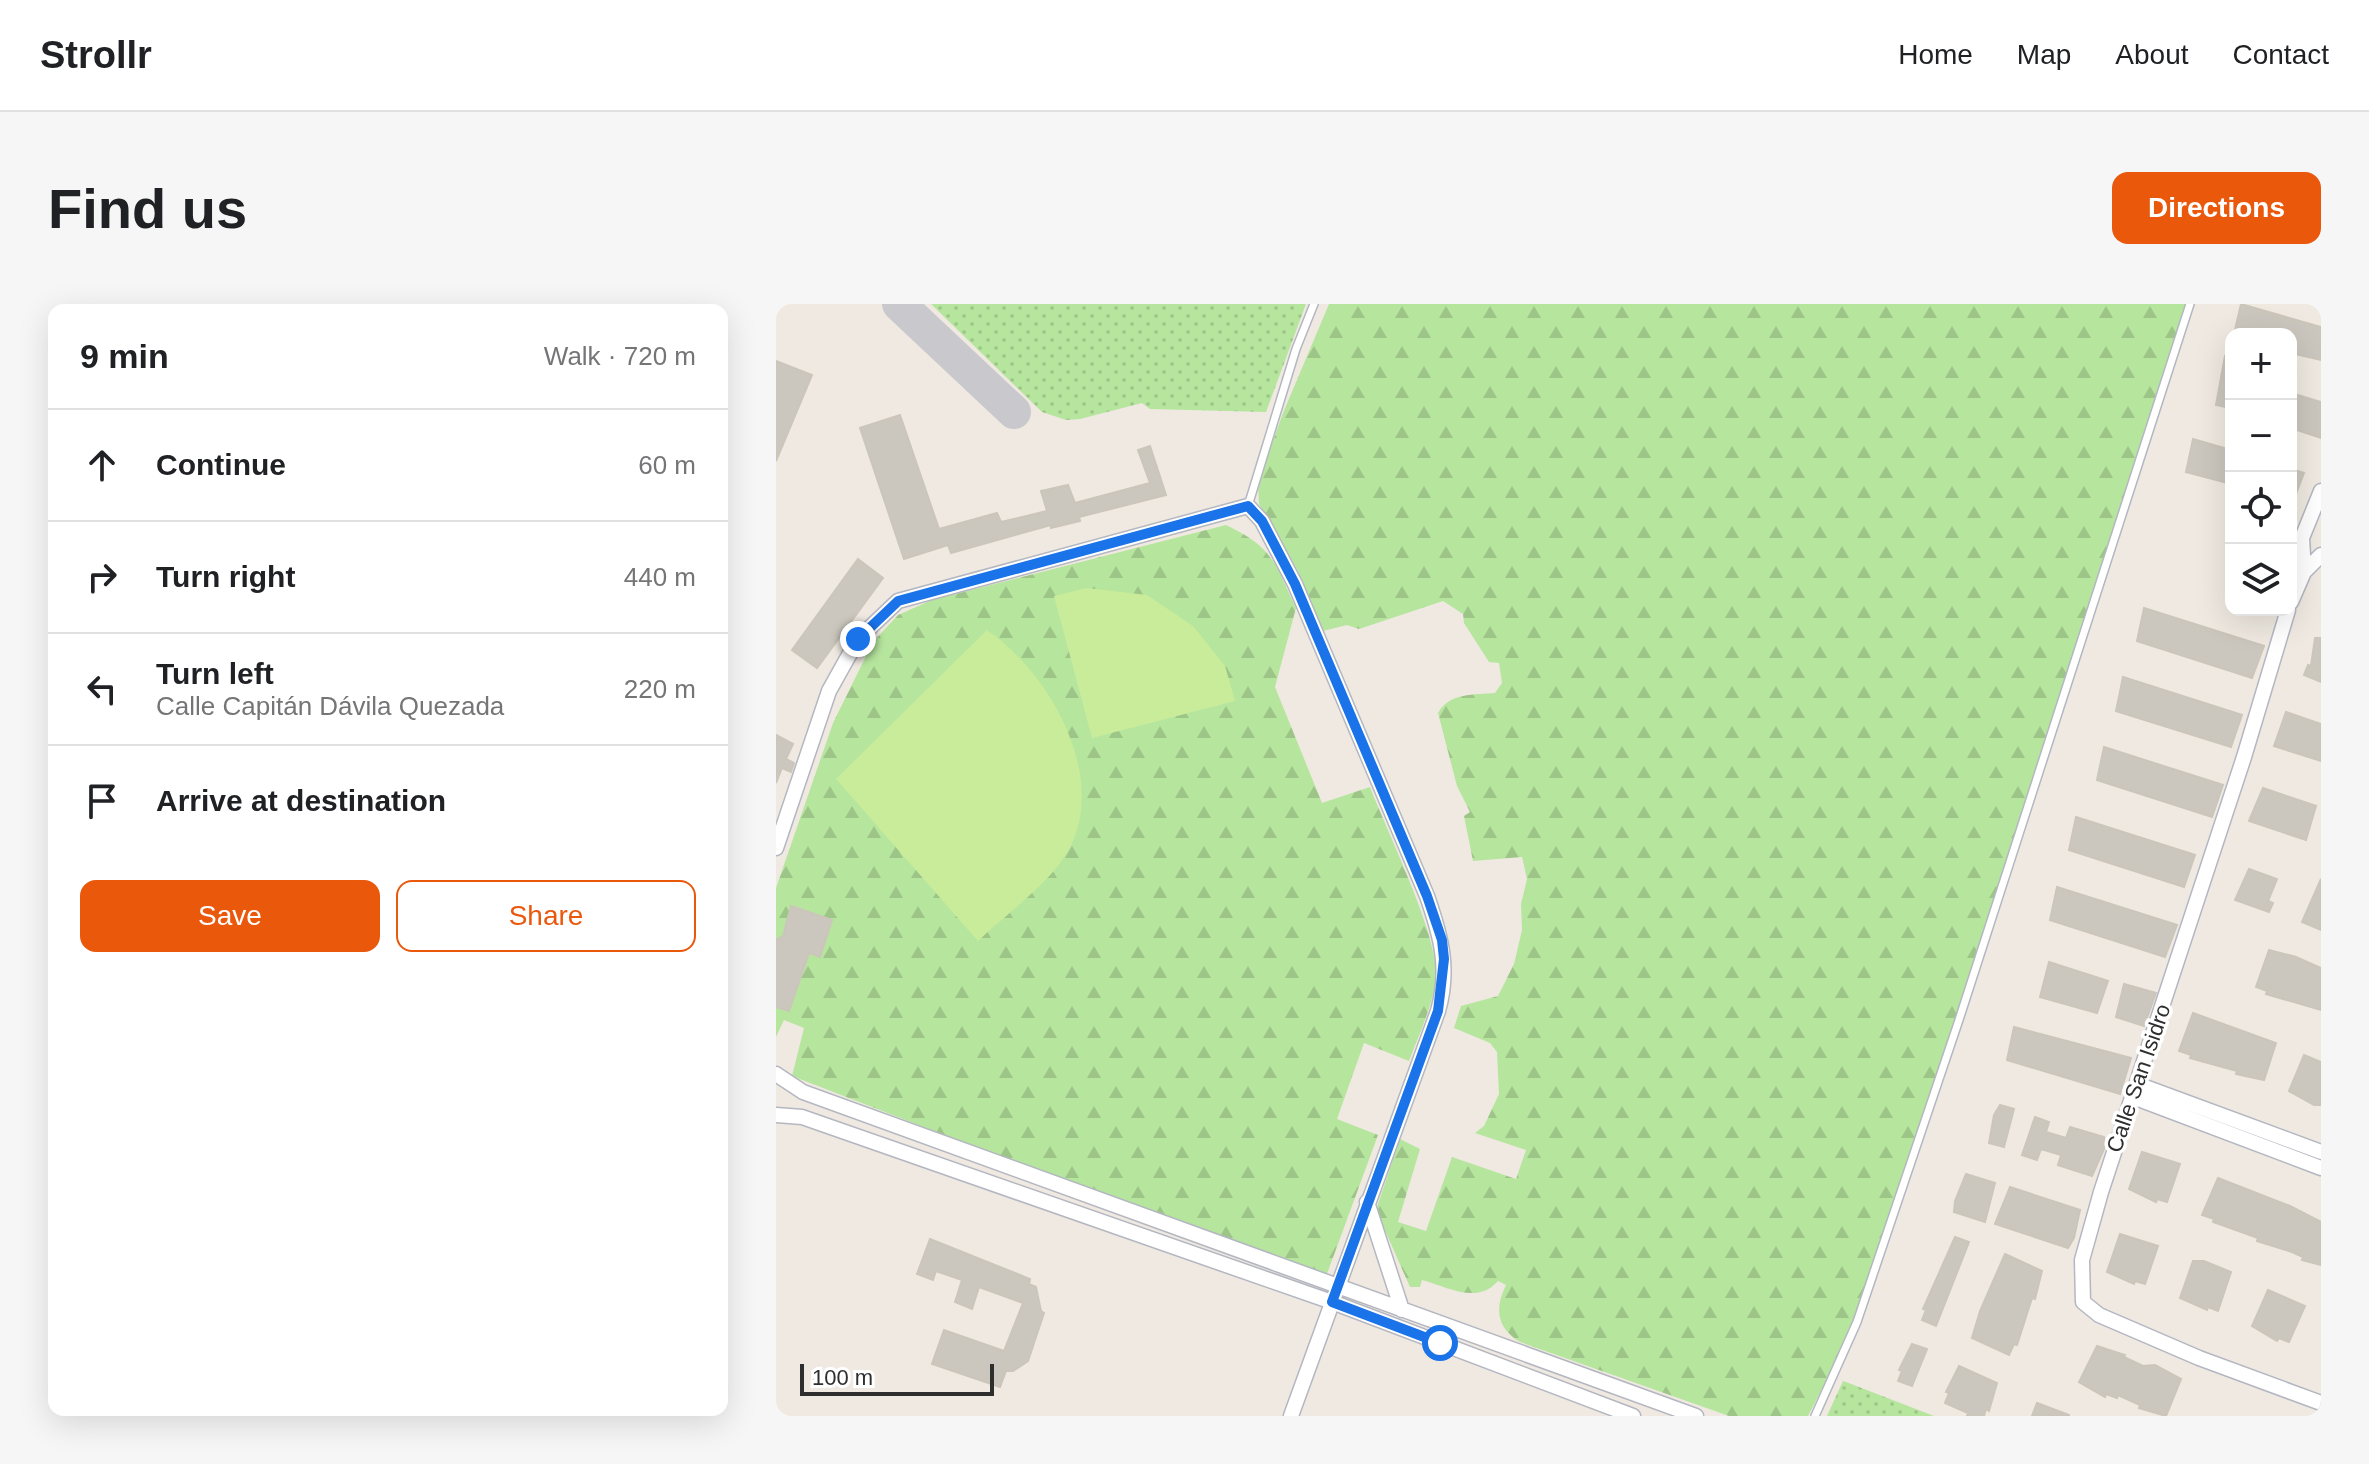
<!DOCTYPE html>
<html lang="en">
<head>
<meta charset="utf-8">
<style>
  :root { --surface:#fff; --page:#f6f6f6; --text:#202124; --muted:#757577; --line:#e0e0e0; --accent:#ea580c }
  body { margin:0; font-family:Arial,sans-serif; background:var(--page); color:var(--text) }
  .controls { position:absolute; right:24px; top:24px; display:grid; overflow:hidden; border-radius:16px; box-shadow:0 8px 32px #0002 }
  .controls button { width:72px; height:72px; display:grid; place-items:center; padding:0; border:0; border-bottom:2px solid var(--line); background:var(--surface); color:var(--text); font:40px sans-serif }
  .scale { position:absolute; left:24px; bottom:20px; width:194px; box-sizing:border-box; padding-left:8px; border:4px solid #2e2e2e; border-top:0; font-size:22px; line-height:28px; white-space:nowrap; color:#2e2e2e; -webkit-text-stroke:6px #fff; paint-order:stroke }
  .stop { position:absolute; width:24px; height:24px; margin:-18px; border:6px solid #1a73e8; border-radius:50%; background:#fff }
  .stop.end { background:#1a73e8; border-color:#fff; box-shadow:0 2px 8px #0008 }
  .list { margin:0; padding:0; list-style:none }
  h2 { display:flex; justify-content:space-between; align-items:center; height:104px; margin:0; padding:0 32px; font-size:34px }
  h2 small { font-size:26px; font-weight:400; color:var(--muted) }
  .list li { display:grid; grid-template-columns:52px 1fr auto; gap:24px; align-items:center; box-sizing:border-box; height:112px; padding:0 32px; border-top:2px solid var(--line) }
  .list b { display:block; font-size:30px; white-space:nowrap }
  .list p { margin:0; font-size:26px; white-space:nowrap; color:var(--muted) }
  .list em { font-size:26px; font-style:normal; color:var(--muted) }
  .actions { display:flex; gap:16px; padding:24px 32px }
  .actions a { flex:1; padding:18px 0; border:2px solid var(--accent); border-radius:16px; text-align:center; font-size:28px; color:var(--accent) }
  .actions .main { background:var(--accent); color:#fff }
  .icon { flex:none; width:44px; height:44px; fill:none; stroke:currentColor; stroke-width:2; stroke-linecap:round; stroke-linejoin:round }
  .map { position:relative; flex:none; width:1545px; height:1112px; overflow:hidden; border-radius:16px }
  header { display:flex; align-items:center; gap:48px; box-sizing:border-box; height:112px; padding:0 40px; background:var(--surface); border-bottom:2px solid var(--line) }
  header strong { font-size:38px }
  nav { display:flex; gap:44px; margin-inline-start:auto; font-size:28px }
  .intro { display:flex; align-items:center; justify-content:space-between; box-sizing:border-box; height:192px; padding:0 48px }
  h1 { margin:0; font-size:56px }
  .button { padding:20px 36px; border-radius:16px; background:var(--accent); color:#fff; font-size:28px; font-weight:700 }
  main { display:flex; gap:48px; padding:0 48px }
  aside { flex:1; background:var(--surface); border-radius:16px; box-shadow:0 8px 32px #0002 }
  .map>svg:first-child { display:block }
  .grass { fill:url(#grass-dots) }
  .forest { fill:url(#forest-firs) }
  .pitch { fill:#c9ec9a }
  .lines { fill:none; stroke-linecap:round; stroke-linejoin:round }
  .taxiway { stroke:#c9c8cc; stroke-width:34 }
  .building { fill:#cbc7bf; stroke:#cbc5ba; stroke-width:2 }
  .lane-casing { stroke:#b4b7c1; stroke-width:10 }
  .street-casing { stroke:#b4b7c1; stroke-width:17 }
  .lane { stroke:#fff; stroke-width:7 }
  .street { stroke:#fff; stroke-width:14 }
  .route { stroke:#1a73e8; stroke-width:10 }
  .labels { text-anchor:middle; stroke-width:7; stroke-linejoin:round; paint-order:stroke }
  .street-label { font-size:22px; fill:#2e2e2e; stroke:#fff }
</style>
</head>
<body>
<header>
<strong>Strollr</strong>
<nav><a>Home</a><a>Map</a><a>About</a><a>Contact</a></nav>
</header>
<div class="intro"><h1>Find us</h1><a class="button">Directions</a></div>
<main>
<aside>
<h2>9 min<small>Walk · 720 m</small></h2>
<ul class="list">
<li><svg class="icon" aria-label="ahead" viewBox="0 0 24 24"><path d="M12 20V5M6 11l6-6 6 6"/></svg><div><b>Continue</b></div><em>60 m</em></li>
<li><svg class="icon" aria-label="right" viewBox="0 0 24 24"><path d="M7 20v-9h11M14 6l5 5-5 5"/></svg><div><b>Turn right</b></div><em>440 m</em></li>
<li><svg class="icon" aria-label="left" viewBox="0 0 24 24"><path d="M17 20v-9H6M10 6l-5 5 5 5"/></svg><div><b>Turn left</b><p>Calle Capitán Dávila Quezada</p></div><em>220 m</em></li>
<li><svg class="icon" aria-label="arrive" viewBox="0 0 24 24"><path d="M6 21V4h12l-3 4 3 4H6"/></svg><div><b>Arrive at destination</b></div></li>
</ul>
<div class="actions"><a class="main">Save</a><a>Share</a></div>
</aside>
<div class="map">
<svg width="1545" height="1112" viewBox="0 0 1545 1112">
  <defs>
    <pattern id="grass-dots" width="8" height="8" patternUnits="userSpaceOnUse" patternTransform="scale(2)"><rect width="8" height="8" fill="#b6e59e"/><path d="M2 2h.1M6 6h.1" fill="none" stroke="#9dc588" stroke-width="1.8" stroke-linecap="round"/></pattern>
    <pattern id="forest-firs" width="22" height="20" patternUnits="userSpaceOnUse" patternTransform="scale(2)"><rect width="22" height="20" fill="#b6e59e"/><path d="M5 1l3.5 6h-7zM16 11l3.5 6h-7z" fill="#9dc588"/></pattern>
  </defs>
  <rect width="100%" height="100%" fill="#efe9e1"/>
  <path class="grass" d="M155,0H530L490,108L374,105L366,99L304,115L290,116L266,108Z
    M1067,1077L1070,1078L1158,1112H1051Z"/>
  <path class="forest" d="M553,0H1414L1081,1018L1032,1112H953L744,1038C721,1024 718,1005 730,981L722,977C701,1001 672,983 646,976L644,983H634L600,906L624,835L644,845L622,918L650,927L676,853L740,875L750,846L699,829L708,822L723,790L721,748L714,739L678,724L685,702L722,692L738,660L746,626L745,600L751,575L746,553L697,557L688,512L694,508L681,482L662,409C674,388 698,391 719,389L726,379L723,359L713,358L688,319L687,310L667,297L583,325L571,321L547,327L521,265L483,200L482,179L507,109Z
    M450,221C498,244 498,258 520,304L499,383L546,499L594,483C610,525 661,629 660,669C659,698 643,730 633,757L588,739L561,815L602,831L548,978L16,772L28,724L8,716L0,733V584L57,419L97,338L122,311L156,296Z"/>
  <path class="pitch" d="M310,284L371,291L417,322L449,362L459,397L316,434L278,292Z
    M211,326C276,370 338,482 287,555C268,583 228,612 202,637L60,475Z"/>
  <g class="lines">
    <path class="taxiway" d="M123,0L238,108"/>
  </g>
  <path class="building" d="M1465,0L1545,23V56L1515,49V30H1458Z
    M1449,52L1455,53V104L1440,101Z
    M0,57L36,71L0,157Z
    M1515,89L1545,98V134L1515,124Z
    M124,111L163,225L221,209L225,218L271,207L265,187L292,181L299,199L374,179L362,146L374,142L390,191L303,213L304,217L275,224V221L175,249L172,241L128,255L84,124Z
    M1417,135L1455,146V180L1410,168Z
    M1515,165L1528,169L1516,200H1515Z
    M82,255L107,274L41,364L16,346Z
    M1368,304L1488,342L1476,374L1361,337Z
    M1539,334H1545V378L1528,371L1532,361L1535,362Z
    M1347,373L1466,411L1455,443L1340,407Z
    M1510,408L1545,420V457L1498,442Z
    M0,431L17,440L10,455L18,459L15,468L6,464L0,479Z
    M1328,443L1447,481L1436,513L1321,476Z
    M1487,484L1540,502L1530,536L1473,517Z
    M1300,513L1419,551L1408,583L1293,546Z
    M1473,565L1501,575L1492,597L1497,599L1493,608L1459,596Z
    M1545,575V626L1526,618Z
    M1281,583L1401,621L1389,653L1274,616Z
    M15,602L56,616L44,653L33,649L13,707L0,703V636L7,632Z
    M1493,646L1520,653L1545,664V706L1490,690L1491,687L1480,683Z
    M1273,658L1332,677L1321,709L1264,693Z
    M1348,680L1380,689L1368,722L1340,713Z
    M1417,709L1500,739L1488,776L1460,770L1461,767L1414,754L1415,751L1403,747Z
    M1238,723L1355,754L1344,790L1231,756Z
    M1528,751L1545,758V801H1538L1513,787Z
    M1224,801L1238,805L1228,843L1213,839L1218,811Z
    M1259,813L1273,818L1270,828L1290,834L1294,823L1328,833V845L1316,872L1282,861L1285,851L1265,845L1261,856L1246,851Z
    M1366,848L1404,860L1391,898L1381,895L1380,898L1353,885Z
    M1190,870L1219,879L1209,918L1178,908L1179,897Z
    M1442,874L1514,902L1545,918V961L1526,956L1527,953L1516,948L1481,937L1482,934L1437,918L1438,915L1426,911Z
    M1234,883L1304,906L1298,934L1292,944L1219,920Z
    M1344,930L1382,942L1369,980L1359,977L1358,980L1331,968Z
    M1179,933L1193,938L1160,1022L1146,1016L1150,1006L1147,1005Z
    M154,935L254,975L253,980L260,983L265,1007L268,1009L252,1057L237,1067H230L224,1083L156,1060L168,1026L228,1047L247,999L203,983L196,1005L179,998L186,976L160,967L157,976L141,970Z
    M1229,950L1266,967L1259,995L1256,994L1241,1041L1238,1040L1233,1051L1196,1034L1204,1007Z
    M1417,957H1428L1455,968L1442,1007L1432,1003L1431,1006L1404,994Z
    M1492,986L1529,1002L1513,1038L1503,1034L1501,1037L1476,1022Z
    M1136,1040L1151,1045L1136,1082L1122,1077L1126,1067L1123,1066Z
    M1321,1042L1349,1051L1348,1053L1367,1062L1379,1061L1405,1075L1390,1112L1363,1104L1364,1101L1342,1091L1341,1094L1330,1090L1329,1093L1303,1078Z
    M1183,1062L1221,1079L1213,1107L1210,1105L1208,1112H1191L1192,1109L1169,1099L1173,1089L1170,1088Z
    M1261,1099L1293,1111V1112H1256Z"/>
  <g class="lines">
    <defs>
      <path id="lane" d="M472,202L520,45L538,0
        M1039,1112L1081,1018L1183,716L1414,0"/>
      <path id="street" d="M1545,187L1526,234L1528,268L1545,251
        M1515,298L1528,268
        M1512,306L1468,453L1325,888L1306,956L1307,998L1323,1011L1423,1054L1545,1099
        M0,544L53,387L82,335L122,297L472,202L486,217L519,280L651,592C665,632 674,665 662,707L515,1112
        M0,770L27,788L920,1112
        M1361,780L1545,848
        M1357,793L1545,864
        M0,811L26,813L556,998L857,1112
        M591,898L626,1006"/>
    </defs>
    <use href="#lane" class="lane-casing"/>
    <use href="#street" class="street-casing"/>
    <use href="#lane" class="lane"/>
    <use href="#street" class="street"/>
  </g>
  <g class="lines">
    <path class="route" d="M82,335L122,297L472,202L486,217L519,280L651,592L666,636L668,655L662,707L556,998L664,1039"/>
  </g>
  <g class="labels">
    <g class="street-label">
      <text transform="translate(1362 774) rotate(-71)" y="8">Calle San Isidro</text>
    </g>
  </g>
</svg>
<div class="controls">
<button>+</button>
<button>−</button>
<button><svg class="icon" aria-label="locate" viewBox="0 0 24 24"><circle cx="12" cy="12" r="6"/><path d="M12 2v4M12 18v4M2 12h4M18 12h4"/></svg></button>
<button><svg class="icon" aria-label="layers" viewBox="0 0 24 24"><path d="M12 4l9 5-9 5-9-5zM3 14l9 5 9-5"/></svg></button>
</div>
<div class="scale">100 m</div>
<div class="stop" style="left:664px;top:1039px"></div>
<div class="stop end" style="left:82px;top:335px"></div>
</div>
</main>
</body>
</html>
